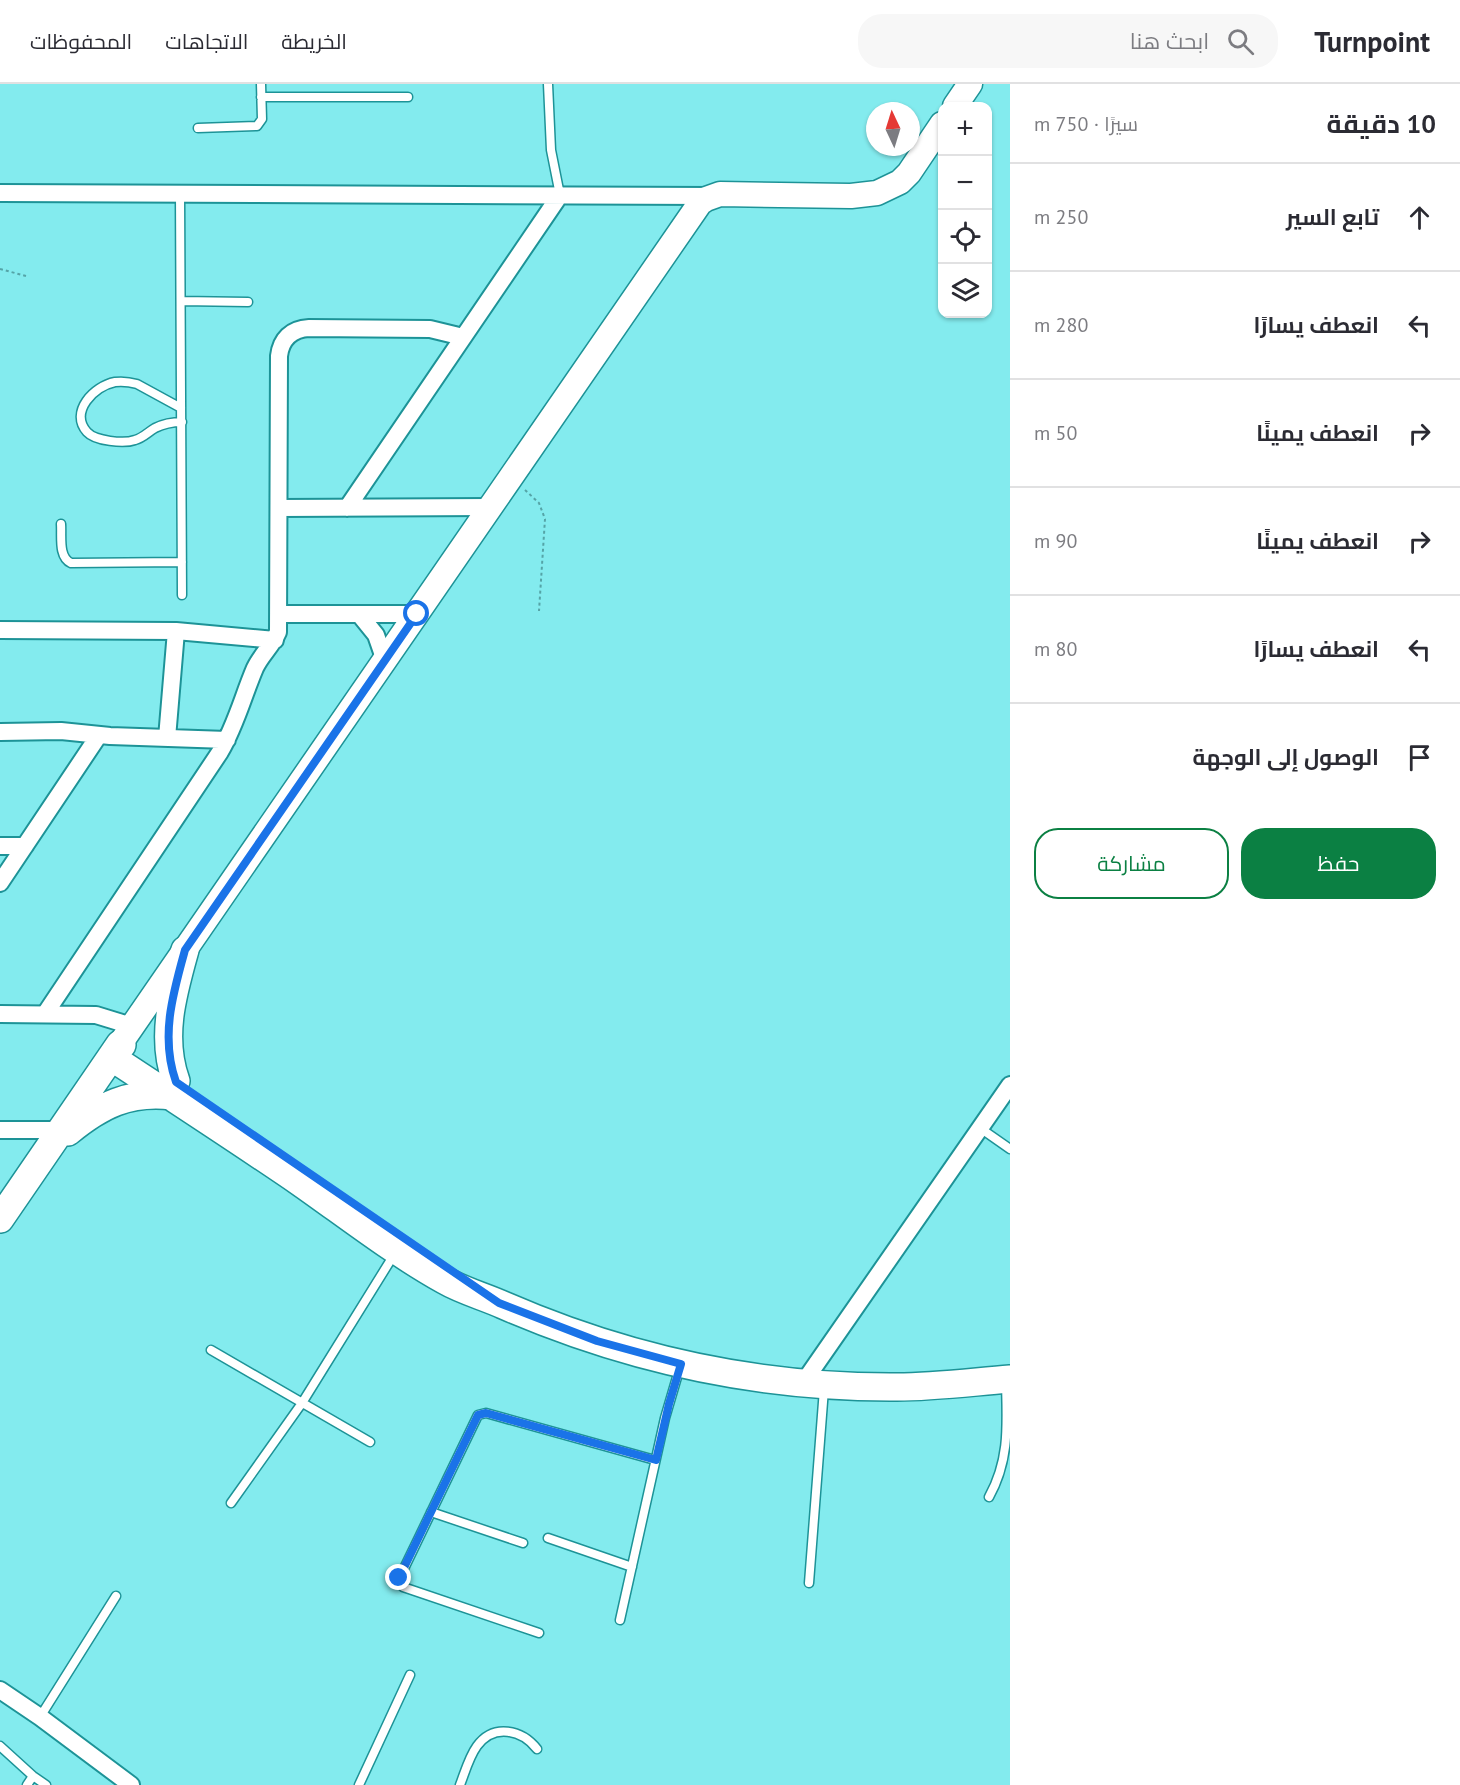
<!DOCTYPE html>
<html lang="ar">
<head>
<meta charset="utf-8">
<style>
  :root { --surface:#fff; --page:#f7f7f7; --text:#2b2b33; --muted:#7c7c81; --line:#e1e1e2; --accent:#0b8043 }
  body { margin:0; font-family:"PT Sans",Cairo,sans-serif; background:var(--page); color:var(--text); direction:rtl }
  .controls { position:absolute; right:18px; top:18px; display:grid; overflow:hidden; border-radius:12px; box-shadow:0 2px 4px #0004 }
  .controls button { width:54px; height:54px; display:grid; place-items:center; padding:0; border:0; border-bottom:2px solid var(--line); background:var(--surface); color:var(--text); font:30px sans-serif }
  .compass { position:absolute; left:866px; top:18px; width:54px; height:54px; border-radius:50%; background:var(--surface); box-shadow:0 2px 4px #0004; rotate:356deg }
  .stop { position:absolute; width:18px; height:18px; margin:-14px; border:4px solid #1a73e8; border-radius:50%; background:#fff }
  .stop.end { background:#1a73e8; border-color:#fff; box-shadow:0 2px 6px #0008 }
  .list { margin:0; padding:0; list-style:none }
  h2 { display:flex; justify-content:space-between; align-items:center; height:78px; margin:0; padding:0 24px; font-size:26px }
  h2 small { font-size:20px; font-weight:400; color:var(--muted) }
  .list li { display:grid; grid-template-columns:39px 1fr auto; gap:18px; align-items:center; box-sizing:border-box; height:108px; padding:0 24px; border-top:2px solid var(--line) }
  .list b { display:block; font-size:22px; white-space:nowrap }
  .list em { font-size:20px; font-style:normal; color:var(--muted) }
  .actions { display:flex; gap:12px; padding:18px 24px }
  .actions a { flex:1; padding:14px 0; border:2px solid var(--accent); border-radius:24px; text-align:center; font-size:21px; color:var(--accent) }
  .actions .main { background:var(--accent); color:#fff }
  .icon { flex:none; width:33px; height:33px; fill:none; stroke:currentColor; stroke-width:2; stroke-linecap:round; stroke-linejoin:round }
  .map { position:relative; flex:none; width:1010px; height:1701px; overflow:hidden; direction:ltr }
  header { display:flex; align-items:center; gap:36px; box-sizing:border-box; height:84px; padding:0 30px; background:var(--surface); border-bottom:2px solid var(--line) }
  header strong { font-size:28px }
  nav { display:flex; gap:33px; margin-inline-start:auto; font-size:21px }
  .search { width:420px; height:54px; background:var(--page); display:flex; align-items:center; gap:15px; box-sizing:border-box; padding:0 21px; border-radius:24px; color:var(--muted); font-size:22px }
  main { display:flex }
  aside { flex:1; background:var(--surface) }
  .map>svg:first-child { display:block }
  .lines { fill:none; stroke-linecap:round; stroke-linejoin:round }
  .service-casing { stroke:#1d9397; stroke-width:11 }
  .minor-casing { stroke:#1d9397; stroke-width:20 }
  .secondary-casing { stroke:#1d9397; stroke-width:27 }
  .primary-casing { stroke:#1d9397; stroke-width:30 }
  .path { stroke:#55a4a7; stroke-width:2; stroke-dasharray:3 3; stroke-linecap:butt }
  .service { stroke:#fff; stroke-width:8 }
  .minor { stroke:#fff; stroke-width:16 }
  .secondary { stroke:#fff; stroke-width:24 }
  .primary { stroke:#fff; stroke-width:27 }
  .route { stroke:#1a73e8; stroke-width:8 }
</style>
</head>
<body>
<header>
<strong>Turnpoint</strong>
<div class="search"><svg class="icon" aria-label="search" viewBox="0 0 24 24"><circle cx="10" cy="10" r="6"/><path d="M15 15l6 6"/></svg>ابحث هنا</div>
<nav><a>الخريطة</a><a>الاتجاهات</a><a>المحفوظات</a></nav>
</header>
<main>
<aside>
<h2>10 دقيقة<small>سيرًا · 750 m</small></h2>
<ul class="list">
<li><svg class="icon" aria-label="ahead" viewBox="0 0 24 24"><path d="M12 20V5M6 11l6-6 6 6"/></svg><div><b>تابع السير</b></div><em>250 m</em></li>
<li><svg class="icon" aria-label="left" viewBox="0 0 24 24"><path d="M17 20v-9H6M10 6l-5 5 5 5"/></svg><div><b>انعطف يسارًا</b></div><em>280 m</em></li>
<li><svg class="icon" aria-label="right" viewBox="0 0 24 24"><path d="M7 20v-9h11M14 6l5 5-5 5"/></svg><div><b>انعطف يمينًا</b></div><em>50 m</em></li>
<li><svg class="icon" aria-label="right" viewBox="0 0 24 24"><path d="M7 20v-9h11M14 6l5 5-5 5"/></svg><div><b>انعطف يمينًا</b></div><em>90 m</em></li>
<li><svg class="icon" aria-label="left" viewBox="0 0 24 24"><path d="M17 20v-9H6M10 6l-5 5 5 5"/></svg><div><b>انعطف يسارًا</b></div><em>80 m</em></li>
<li><svg class="icon" aria-label="arrive" viewBox="0 0 24 24"><path d="M6 21V4h12l-3 4 3 4H6"/></svg><div><b>الوصول إلى الوجهة</b></div></li>
</ul>
<div class="actions"><a class="main">حفظ</a><a>مشاركة</a></div>
</aside>
<div class="map">
<svg width="1010" height="1701" viewBox="0 0 1010 1701">
  <rect width="100%" height="100%" fill="#83ebee"/>
  <g class="lines">
    <defs>
      <path id="service" d="M548,0L551,66L560,111
        M261,13H408
        M198,44L257,42L262,35L261,0
        M180,110L182,511
        M181,217L248,218
        M181,324L137,300C130,298 123,297 115,298C94,302 69,328 87,348C95,357 124,360 135,356C143,354 148,348 155,344C163,340 172,338 182,338
        M61,440C62,452 58,473 71,479L182,478
        M980,1044L1010,1065
        M211,1266L370,1358
        M989,1413C1010,1375 1007,1340 1006,1299
        M231,1419L302,1319L395,1169
        M431,1428L523,1459
        M548,1454L632,1483
        M809,1499L824,1305
        M620,1536L665,1334L680,1283
        M539,1549L403,1503L398,1497L478,1331L486,1329L655,1376
        M40,1633L116,1512
        M0,1662L33,1692L46,1701
        M27,1701L33,1692
        M359,1701L410,1591
        M460,1701C465,1688 469,1673 477,1662C494,1639 522,1646 537,1665"/>
      <path id="minor" d="M0,109L712,112
        M279,424L490,423
        M347,424L560,111
        M279,530H417
        M359,530L376,551L385,577
        M0,546L176,547L275,556
        M0,648L61,647L110,652L227,656
        M167,654L176,547
        M0,762H25
        M0,799L99,651
        M0,930L96,931L132,942
        M45,930L220,668C236,641 243,612 255,584C261,571 272,562 278,548L279,272C281,255 291,245 309,244L430,245L463,253
        M0,1046H61
        M803,1299L1010,1001
        M0,1606L40,1633L131,1701"/>
      <path id="secondary" d="M955,22L970,0
        M120,960L700,119L706,115L720,110L851,112L877,109L900,98L909,89L942,40"/>
      <path id="primary" d="M111,973C175,1015 238,1056 301,1099C348,1132 394,1168 444,1196C463,1207 483,1212 503,1221C627,1275 761,1304 897,1303C934,1303 972,1298 1010,1295
        M176,997C160,953 173,909 185,866
        M68,1048C101,1021 129,1007 172,1012
        M0,1135L120,960L122,961"/>
    </defs>
    <use href="#service" class="service-casing"/>
    <use href="#minor" class="minor-casing"/>
    <use href="#secondary" class="secondary-casing"/>
    <use href="#primary" class="primary-casing"/>
    <path class="path" d="M0,185L26,192
      M525,406L539,419L545,435L539,527"/>
    <use href="#service" class="service"/>
    <use href="#minor" class="minor"/>
    <use href="#secondary" class="secondary"/>
    <use href="#primary" class="primary"/>
  </g>
  <g class="lines">
    <path class="route" d="M399,1494L478,1331L486,1329L656,1376L669,1320L681,1280L597,1257L499,1219L176,998C160,953 173,909 185,866L417,530"/>
  </g>
</svg>
<div class="controls">
<button>+</button>
<button>−</button>
<button><svg class="icon" aria-label="locate" viewBox="0 0 24 24"><circle cx="12" cy="12" r="6"/><path d="M12 2v4M12 18v4M2 12h4M18 12h4"/></svg></button>
<button><svg class="icon" aria-label="layers" viewBox="0 0 24 24"><path d="M12 4l9 5-9 5-9-5zM3 14l9 5 9-5"/></svg></button>
</div>
<svg class="compass" viewBox="-18 -18 36 36"><path d="M0-13l5 13h-10z" fill="#e53935"/><path d="M0 13l5-13h-10z" fill="#7c7c81"/></svg>
<div class="stop" style="left:417px;top:530px"></div>
<div class="stop end" style="left:399px;top:1494px"></div>
</div>
</main>
</body>
</html>
